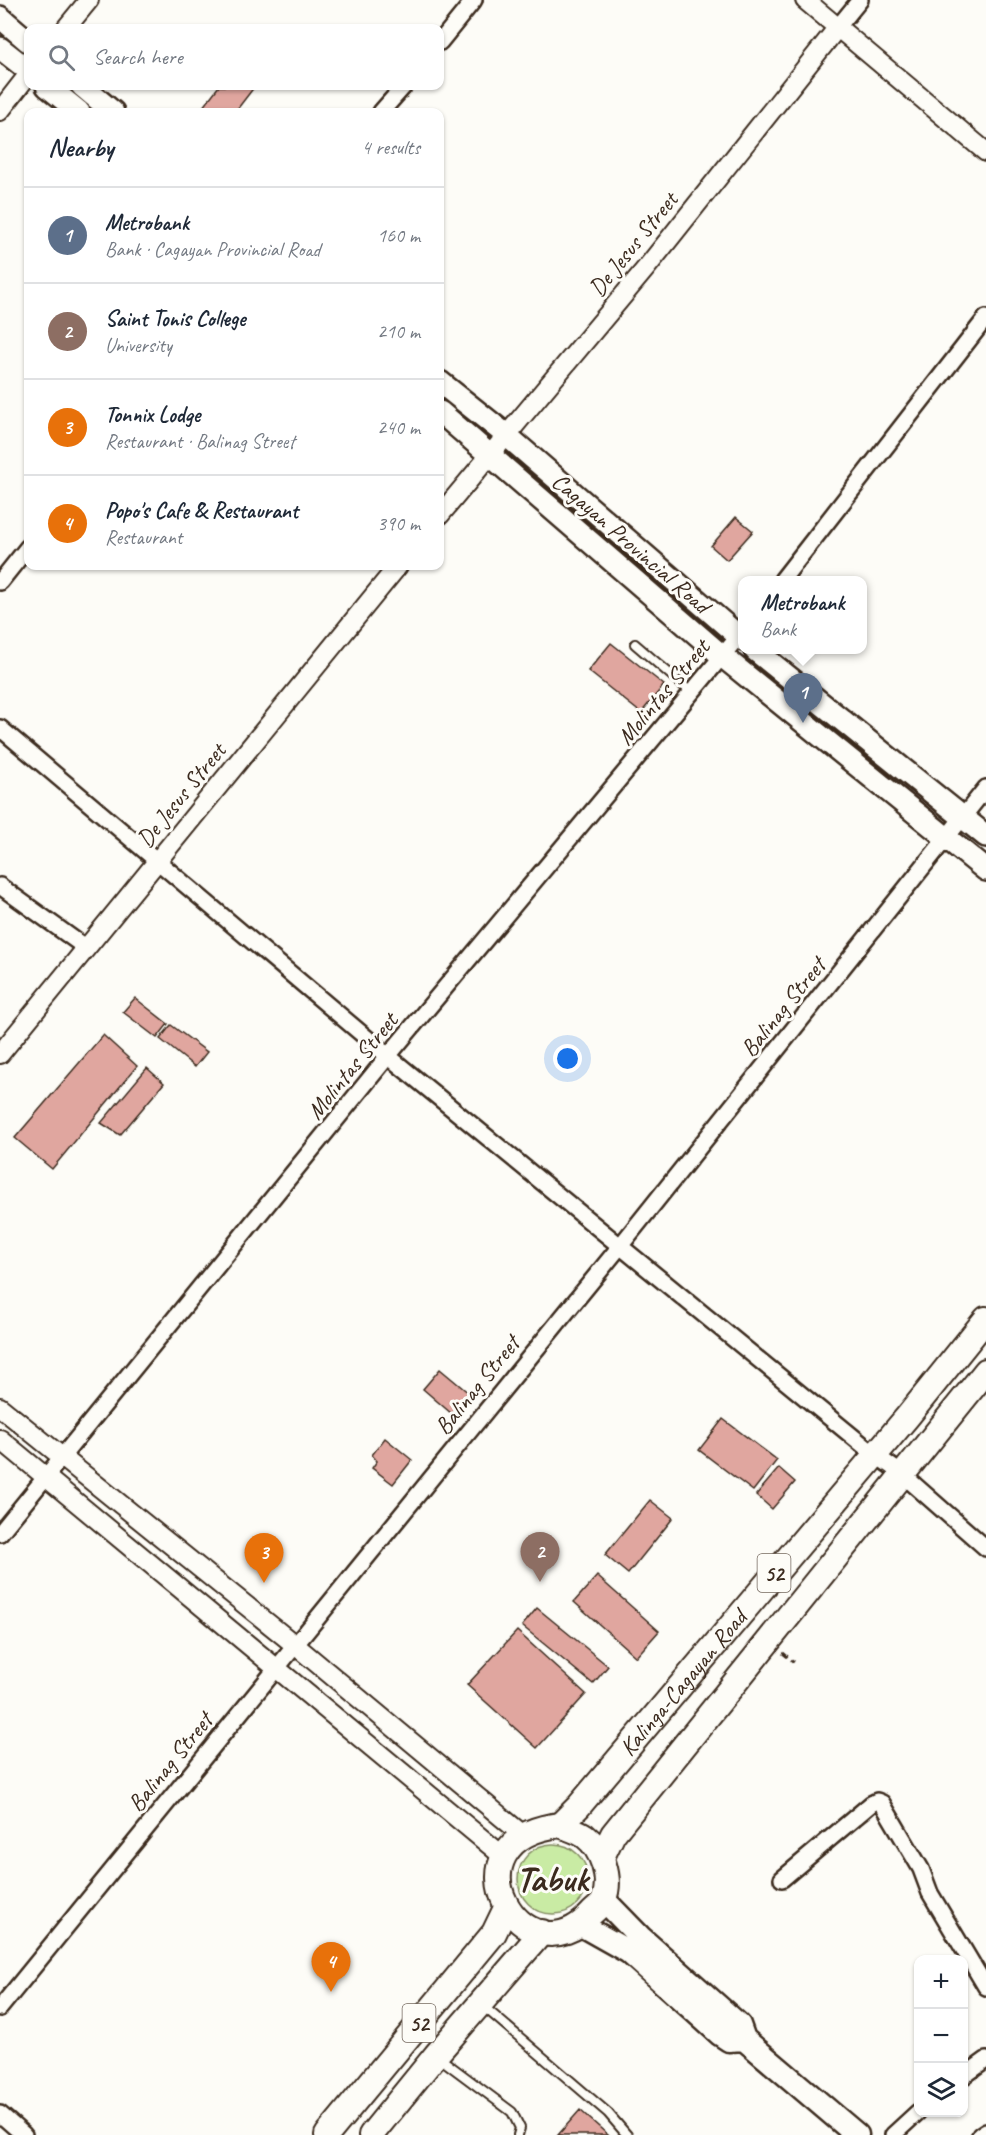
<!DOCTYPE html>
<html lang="en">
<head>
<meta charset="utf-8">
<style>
  :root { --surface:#fff; --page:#f2f2f3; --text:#1f2937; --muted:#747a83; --line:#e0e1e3; --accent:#7c3aed }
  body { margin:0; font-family:Caveat,sans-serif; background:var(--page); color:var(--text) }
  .controls { position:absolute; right:18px; bottom:18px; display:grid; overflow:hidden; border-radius:12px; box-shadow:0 2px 4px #0004 }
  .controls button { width:54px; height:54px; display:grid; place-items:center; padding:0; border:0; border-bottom:2px solid var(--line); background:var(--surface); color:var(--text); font:30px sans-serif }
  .you { position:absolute; left:568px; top:1059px; width:21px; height:21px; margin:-15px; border:4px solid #fff; border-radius:50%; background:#1a73e8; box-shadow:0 0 0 9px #1a73e833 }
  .badge { display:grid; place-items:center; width:39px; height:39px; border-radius:50%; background:var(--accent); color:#fff; font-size:20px; font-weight:700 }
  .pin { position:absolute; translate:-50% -50px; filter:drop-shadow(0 2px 3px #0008) }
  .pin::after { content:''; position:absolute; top:32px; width:21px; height:18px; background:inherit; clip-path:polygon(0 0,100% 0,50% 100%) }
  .popup { position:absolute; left:738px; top:576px; width:129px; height:78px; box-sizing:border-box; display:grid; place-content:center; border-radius:12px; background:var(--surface); filter:drop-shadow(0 2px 4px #0005); font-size:20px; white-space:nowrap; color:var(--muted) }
  .popup b { font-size:22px; color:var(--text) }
  .popup::after { content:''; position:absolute; left:50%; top:100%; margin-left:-12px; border:12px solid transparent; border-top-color:var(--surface) }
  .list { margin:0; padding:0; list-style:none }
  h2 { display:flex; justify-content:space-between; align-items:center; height:78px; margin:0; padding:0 24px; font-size:26px }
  h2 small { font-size:20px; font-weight:400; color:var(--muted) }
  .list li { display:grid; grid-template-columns:39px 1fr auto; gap:18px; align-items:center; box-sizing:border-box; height:96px; padding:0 24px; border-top:2px solid var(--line) }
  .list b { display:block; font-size:22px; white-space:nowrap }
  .list p { margin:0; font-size:20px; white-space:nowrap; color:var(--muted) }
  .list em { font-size:20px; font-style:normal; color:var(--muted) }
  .icon { flex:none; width:33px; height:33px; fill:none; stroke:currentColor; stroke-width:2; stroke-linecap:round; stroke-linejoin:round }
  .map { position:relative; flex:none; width:986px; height:2135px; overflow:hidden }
  .search { position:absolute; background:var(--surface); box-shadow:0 2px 4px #0004; left:24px; top:24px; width:420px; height:66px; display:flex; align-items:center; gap:15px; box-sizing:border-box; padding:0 21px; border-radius:12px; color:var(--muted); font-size:22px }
  .panel { position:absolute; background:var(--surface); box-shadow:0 2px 4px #0004; left:24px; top:108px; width:420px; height:462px; border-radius:12px }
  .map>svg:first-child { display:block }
  .green { fill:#c9eba4; stroke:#828a61; stroke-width:1.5 }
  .building { fill:#e0a69f; stroke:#3b2a1e; stroke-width:1.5 }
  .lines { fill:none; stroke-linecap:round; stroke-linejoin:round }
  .service-casing { stroke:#3b2a1e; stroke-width:12 }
  .minor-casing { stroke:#3b2a1e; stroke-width:20 }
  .tertiary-casing { stroke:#3b2a1e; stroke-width:22 }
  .secondary-casing { stroke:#3b2a1e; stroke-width:26 }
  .primary-casing { stroke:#3b2a1e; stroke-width:27 }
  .trunk-casing { stroke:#3b2a1e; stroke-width:28 }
  .path { stroke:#3b2a1e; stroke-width:3; stroke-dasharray:6 4.5; stroke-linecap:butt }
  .service { stroke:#fdfcf7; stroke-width:8 }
  .minor { stroke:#fdfcf7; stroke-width:15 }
  .tertiary { stroke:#fdfcf7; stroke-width:18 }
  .secondary { stroke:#fdfcf7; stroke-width:21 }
  .primary { stroke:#fdfcf7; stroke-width:22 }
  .trunk { stroke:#fdfcf7; stroke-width:24 }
  .labels { text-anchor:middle; stroke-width:6; stroke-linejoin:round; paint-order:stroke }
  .shield { fill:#fdfcf7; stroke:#75695f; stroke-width:1.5 }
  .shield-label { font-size:22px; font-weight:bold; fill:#3b2a1e }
  .street-label { font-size:24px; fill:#3b2a1e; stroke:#fdfcf7 }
  .town-label { font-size:36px; font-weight:bold; fill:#3b2a1e; stroke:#fdfcf7 }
</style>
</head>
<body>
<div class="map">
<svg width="986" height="2135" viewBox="0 0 986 2135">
  <rect width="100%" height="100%" fill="#fdfcf7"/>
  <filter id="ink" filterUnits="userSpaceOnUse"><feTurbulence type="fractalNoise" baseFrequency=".0167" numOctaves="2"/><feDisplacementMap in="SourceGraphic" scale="12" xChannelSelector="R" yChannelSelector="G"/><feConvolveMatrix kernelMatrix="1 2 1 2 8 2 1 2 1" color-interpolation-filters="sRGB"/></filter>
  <g filter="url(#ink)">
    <path class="green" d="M518 1879a35 35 0 1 1 70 0a35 35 0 1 1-70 0Z"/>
    <path class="building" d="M219,86H255L235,112H199Z
      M736,517L753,531L727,560L711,546Z
      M611,643L664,685L641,713L588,671Z
      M135,998L168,1024L157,1038L123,1012Z
      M171,1025L207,1052L195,1067L160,1039Z
      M103,1035L137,1066L52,1169L15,1138Z
      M147,1068L164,1083L120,1135L101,1123Z
      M440,1369L470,1394L452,1414L423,1389Z
      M723,1419L777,1460L753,1491L699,1450Z
      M385,1438L412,1460L393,1484L372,1468L377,1461L372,1455Z
      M779,1468L795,1482L772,1509L756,1495Z
      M650,1500L673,1518L628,1574L605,1555Z
      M597,1576L659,1631L636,1657L574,1602Z
      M537,1608L608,1666L593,1684L522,1626Z
      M517,1631L586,1694L537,1748L467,1685Z
      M580,2110L608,2135H558Z"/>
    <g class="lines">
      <defs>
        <path id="service" d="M635,644L692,693
          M483,2006L608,2113L627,2135
          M437,2056L512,2112L520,2128L518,2135"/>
        <path id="minor" d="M838,27L860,0
          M440,42L474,0
          M381,112L404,86
          M782,580L986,318
          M0,582L28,547
          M0,728L388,1056L874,1454L902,1474L986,1548
          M0,886L86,948
          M0,1533L388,1056L743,631
          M782,1879L871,1804L877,1801L882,1803L921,1869L930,1893L986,1987
          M0,2008L621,1245L986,788
          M964,2076L986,2060
          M0,2114L24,2135
          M893,2135L918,2112
          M980,2135L986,2131"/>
        <path id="tertiary" d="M805,0L986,152
          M66,28L89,0
          M0,111L28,75
          M440,515L647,267L838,27
          M0,1054L398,566
          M0,1407L295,1645L523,1835
          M0,1439L504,1857"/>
        <path id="secondary" d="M0,17L28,41
          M0,48L28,70
          M47,86L79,112
          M82,86L113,112
          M440,382L505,434L743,640
          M440,412L722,656L986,870
          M755,650L986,836"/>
        <path id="primary" d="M604,1900L640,1937L739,2025L744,2039L857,2135
          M581,1925L629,1952L720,2034L729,2040L744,2039"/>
        <g id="trunk">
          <path id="s1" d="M560,1825L579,1806L908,1416L986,1319"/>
          <path d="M560,1825C567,1828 578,1831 585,1836C602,1849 612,1878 604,1899C603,1904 596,1909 592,1913C524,1988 439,1839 560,1825Z"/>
          <path d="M602,1857L613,1834L986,1371"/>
          <path d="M327,2135L494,1933L506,1908"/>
          <path d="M371,2135L436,2055L542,1932"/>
        </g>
      </defs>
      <use href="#service" class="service-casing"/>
      <use href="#minor" class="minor-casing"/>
      <use href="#tertiary" class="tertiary-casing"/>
      <use href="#secondary" class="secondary-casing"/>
      <use href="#primary" class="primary-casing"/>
      <use href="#trunk" class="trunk-casing"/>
      <path class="path" d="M783,1653L794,1662"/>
      <use href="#service" class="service"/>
      <use href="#minor" class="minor"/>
      <use href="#tertiary" class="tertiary"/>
      <use href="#secondary" class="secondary"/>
      <use href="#primary" class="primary"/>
      <use href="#trunk" class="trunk"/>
    </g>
  </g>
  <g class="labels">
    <g class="shield">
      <rect x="757.5" y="1554" width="33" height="38" rx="4.5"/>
      <rect x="402.5" y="2004" width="33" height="38" rx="4.5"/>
    </g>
    <g class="shield-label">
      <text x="774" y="1581">52</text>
      <text x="419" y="2031">52</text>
    </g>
    <g class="street-label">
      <text transform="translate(633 244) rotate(-51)" y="8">De Jesus Street</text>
      <text transform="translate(631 543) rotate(41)" y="8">Cagayan Provincial Road</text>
      <text transform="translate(663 692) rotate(-50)" y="8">Molintas Street</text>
      <text transform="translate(181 795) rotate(-51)" y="8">De Jesus Street</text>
      <text transform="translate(783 1007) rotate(-51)" y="8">Balinag Street</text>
      <text transform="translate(352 1066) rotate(-51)" y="8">Molintas Street</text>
      <text transform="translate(477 1385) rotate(-51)" y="8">Balinag Street</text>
      <text dy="8" stroke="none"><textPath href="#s1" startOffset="188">Kalinga-Cagayan Road</textPath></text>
      <text transform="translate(170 1762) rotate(-51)" y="8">Balinag Street</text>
    </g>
    <g class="town-label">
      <text x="552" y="1891">Tabuk</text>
    </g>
  </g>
</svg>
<div class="controls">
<button>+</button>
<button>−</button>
<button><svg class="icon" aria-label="layers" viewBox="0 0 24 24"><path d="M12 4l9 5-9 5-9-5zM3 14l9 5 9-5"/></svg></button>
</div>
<div class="you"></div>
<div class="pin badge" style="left:803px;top:723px;background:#5c6f8a">1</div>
<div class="popup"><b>Metrobank</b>Bank</div>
<div class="pin badge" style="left:540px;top:1582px;background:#8d6e63">2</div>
<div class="pin badge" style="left:264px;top:1583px;background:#e8710a">3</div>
<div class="pin badge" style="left:331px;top:1992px;background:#e8710a">4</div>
<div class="search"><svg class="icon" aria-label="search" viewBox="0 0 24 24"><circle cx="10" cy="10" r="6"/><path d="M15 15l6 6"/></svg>Search here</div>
<section class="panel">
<h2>Nearby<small>4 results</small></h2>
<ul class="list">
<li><span class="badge" style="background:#5c6f8a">1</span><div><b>Metrobank</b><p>Bank · Cagayan Provincial Road</p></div><em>160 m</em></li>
<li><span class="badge" style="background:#8d6e63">2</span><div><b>Saint Tonis College</b><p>University</p></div><em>210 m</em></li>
<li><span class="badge" style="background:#e8710a">3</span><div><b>Tonnix Lodge</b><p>Restaurant · Balinag Street</p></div><em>240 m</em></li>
<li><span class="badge" style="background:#e8710a">4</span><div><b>Popo's Cafe &amp; Restaurant</b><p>Restaurant</p></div><em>390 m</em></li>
</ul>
</section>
</div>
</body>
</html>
